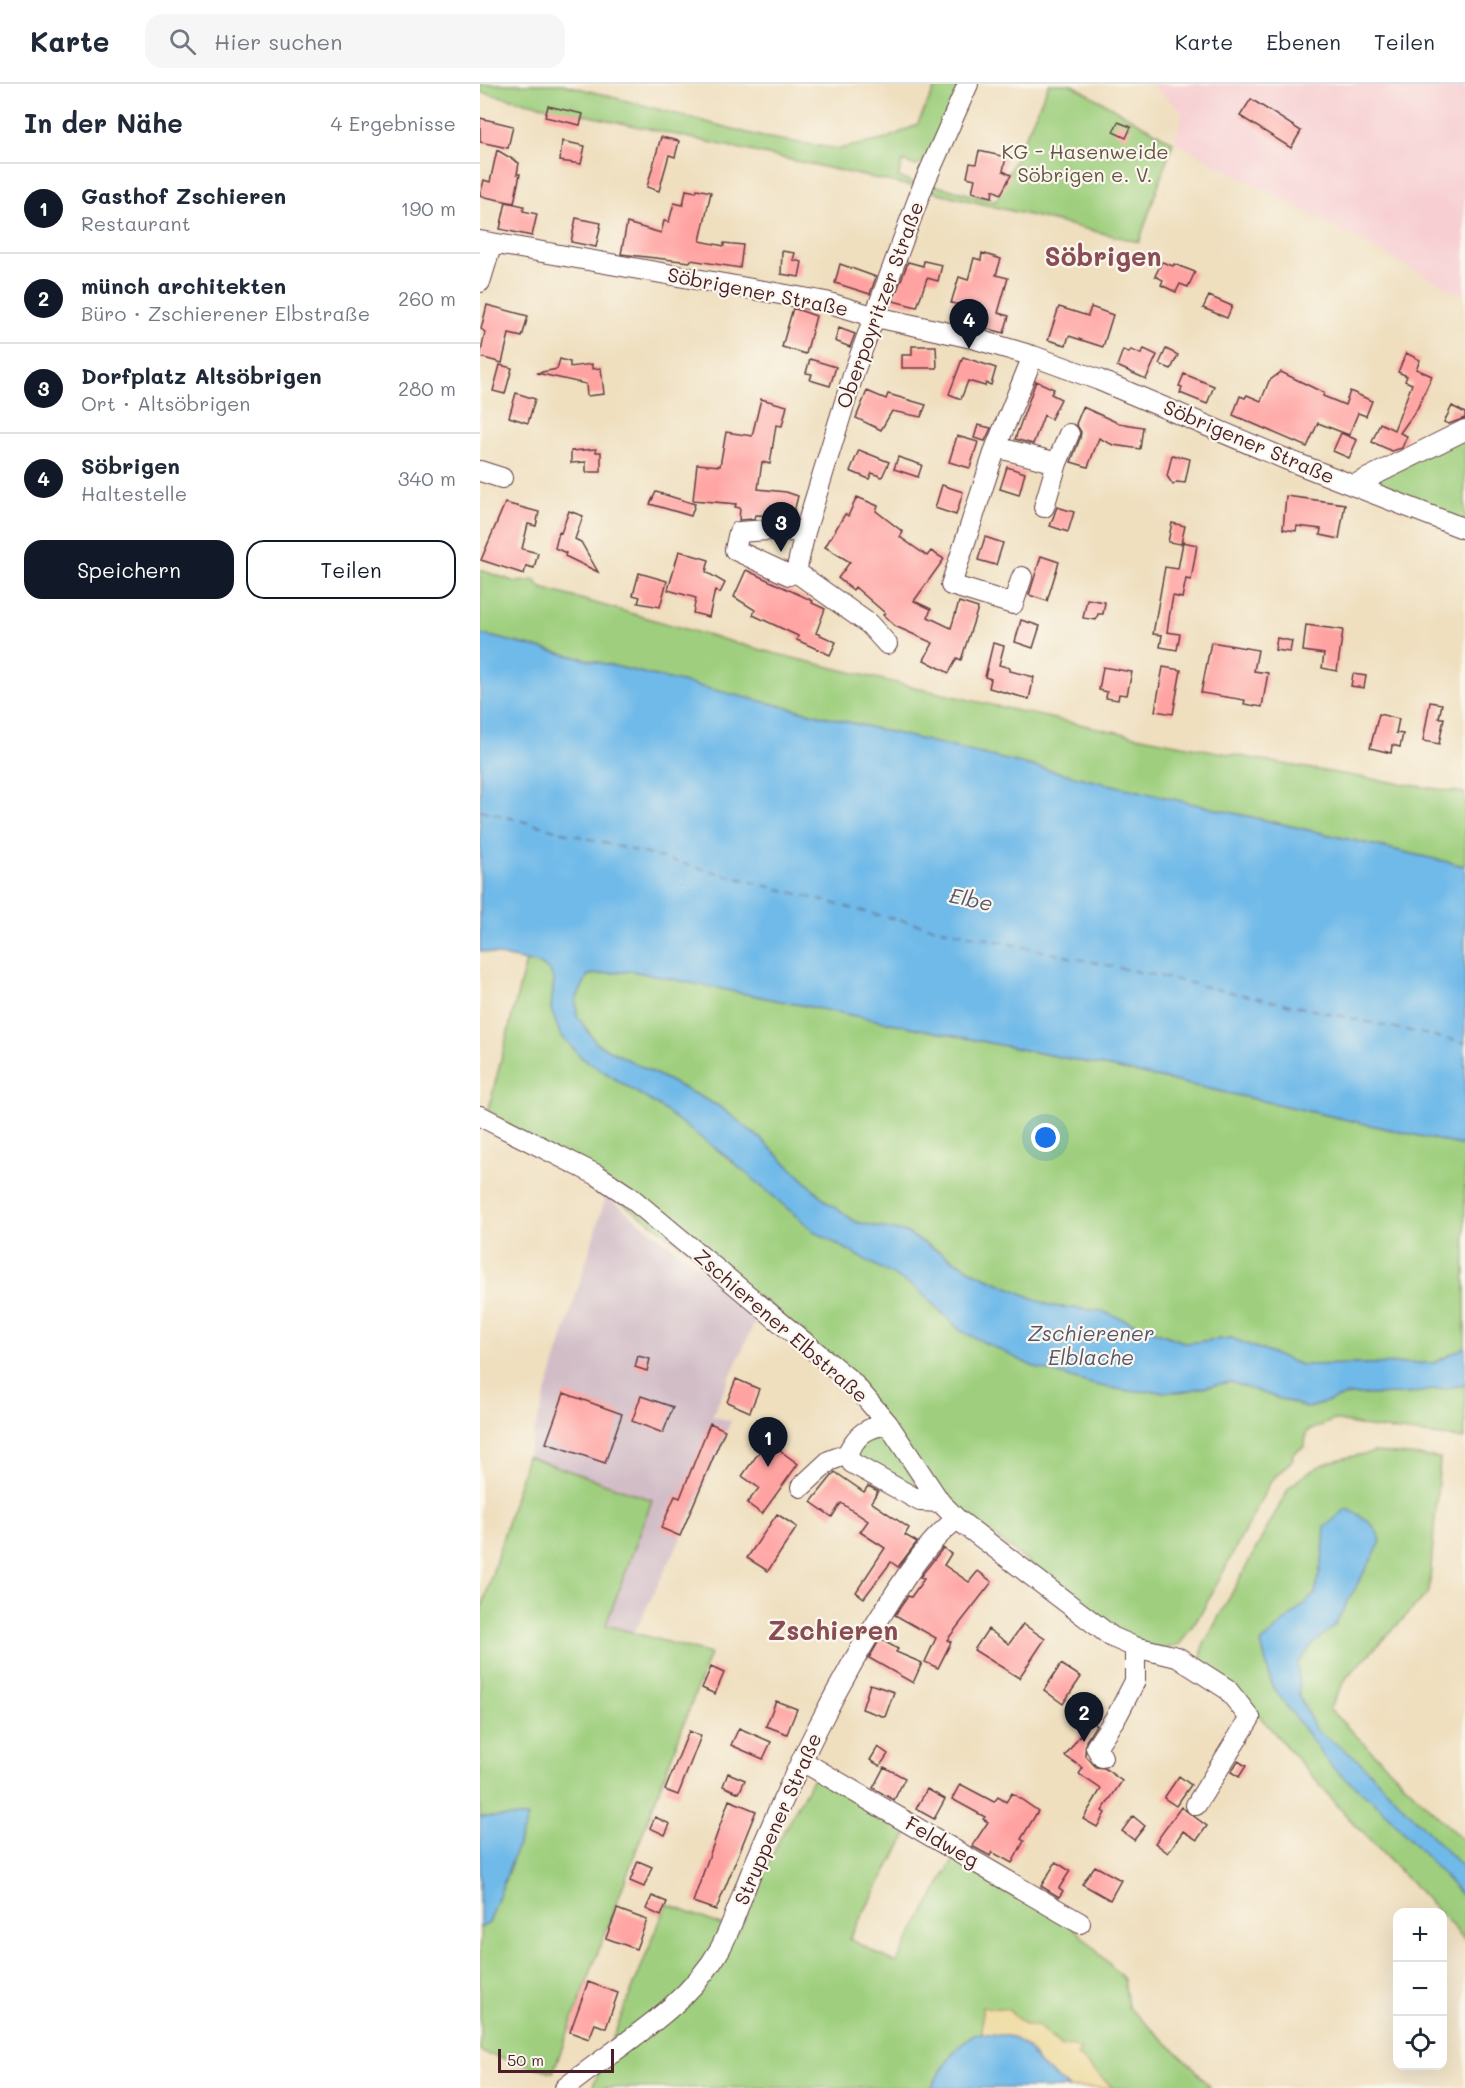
<!DOCTYPE html>
<html lang="de">
<head>
<meta charset="utf-8">
<style>
  :root { --surface:#fff; --page:#f6f6f7; --text:#1f2937; --muted:#747a83; --line:#e0e1e3; --accent:#111827 }
  body { margin:0; font-family:Mali,sans-serif; background:var(--page); color:var(--text) }
  .controls { position:absolute; right:18px; bottom:18px; display:grid; overflow:hidden; border-radius:12px; box-shadow:0 6px 24px #0002 }
  .controls button { width:54px; height:54px; display:grid; place-items:center; padding:0; border:0; border-bottom:2px solid var(--line); background:var(--surface); color:var(--text); font:30px sans-serif }
  .scale { position:absolute; left:18px; bottom:15px; width:116px; box-sizing:border-box; padding-left:6px; border:3px solid #4a1f2b; border-top:0; font-size:16px; line-height:21px; white-space:nowrap; color:#4a1f2b; -webkit-text-stroke:4px #fbf7ec; paint-order:stroke }
  .you { position:absolute; left:566px; top:1054px; width:21px; height:21px; margin:-15px; border:4px solid #fff; border-radius:50%; background:#1a73e8; box-shadow:0 0 0 9px #1a73e833 }
  .badge { display:grid; place-items:center; width:39px; height:39px; border-radius:50%; background:var(--accent); color:#fff; font-size:20px; font-weight:700 }
  .pin { position:absolute; translate:-50% -50px; filter:drop-shadow(0 2px 3px #0008) }
  .pin::after { content:''; position:absolute; top:32px; width:21px; height:18px; background:inherit; clip-path:polygon(0 0,100% 0,50% 100%) }
  .list { margin:0; padding:0; list-style:none }
  h2 { display:flex; justify-content:space-between; align-items:center; height:78px; margin:0; padding:0 24px; font-size:26px }
  h2 small { font-size:20px; font-weight:400; color:var(--muted) }
  .list li { display:grid; grid-template-columns:39px 1fr auto; gap:18px; align-items:center; box-sizing:border-box; height:90px; padding:0 24px; border-top:2px solid var(--line) }
  .list b { display:block; font-size:22px; white-space:nowrap }
  .list p { margin:0; font-size:20px; white-space:nowrap; color:var(--muted) }
  .list em { font-size:20px; font-style:normal; color:var(--muted) }
  .actions { display:flex; gap:12px; padding:18px 24px }
  .actions a { flex:1; padding:14px 0; border:2px solid var(--accent); border-radius:18px; text-align:center; font-size:21px; color:var(--accent) }
  .actions .main { background:var(--accent); color:#fff }
  .icon { flex:none; width:33px; height:33px; fill:none; stroke:currentColor; stroke-width:2; stroke-linecap:round; stroke-linejoin:round }
  .map { position:relative; flex:none; width:985px; height:2004px; overflow:hidden }
  header { display:flex; align-items:center; gap:36px; box-sizing:border-box; height:84px; padding:0 30px; background:var(--surface); border-bottom:2px solid var(--line) }
  header strong { font-size:28px }
  nav { display:flex; gap:33px; margin-inline-start:auto; font-size:21px }
  .search { width:420px; height:54px; background:var(--page); display:flex; align-items:center; gap:15px; box-sizing:border-box; padding:0 21px; border-radius:18px; color:var(--muted); font-size:22px }
  main { display:flex }
  aside { flex:1; background:var(--surface) }
  .map>svg:first-child { display:block }
  .built { fill:#f7cfd3 }
  .industrial { fill:#d2bdc7 }
  .green { fill:#9fcf7e; stroke:#747754; stroke-width:1.5 }
  .sand { fill:#eeda9e; stroke:#9c7c64; stroke-width:1.5 }
  .water { fill:#70bae9; stroke:#5d6c8a; stroke-width:1.5 }
  .lines { fill:none; stroke-linecap:round; stroke-linejoin:round }
  .ferry { stroke:#57556e; stroke-width:1.5; stroke-dasharray:8 6; stroke-linecap:butt }
  .building { fill:#ffa3a2 }
  .minor-casing { stroke:#633c41; stroke-width:22 }
  .minor { stroke:#fff; stroke-width:20 }
  .labels { text-anchor:middle; stroke-width:4.5; stroke-linejoin:round; paint-order:stroke }
  .park-label { font-size:20px; fill:#645444; stroke:#fbf7ec }
  .street-label { font-size:20px; fill:#4a1f2b; stroke:#fbf7ec }
  .water-label { font-size:21px; font-style:italic; fill:#57556e; stroke:#fbf7ec }
  .district-label { font-size:26px; font-weight:bold; fill:#894d55; stroke:#fbf7ec }
</style>
</head>
<body>
<header>
<strong>Karte</strong>
<div class="search"><svg class="icon" aria-label="search" viewBox="0 0 24 24"><circle cx="10" cy="10" r="6"/><path d="M15 15l6 6"/></svg>Hier suchen</div>
<nav><a>Karte</a><a>Ebenen</a><a>Teilen</a></nav>
</header>
<main>
<aside>
<h2>In der Nähe<small>4 Ergebnisse</small></h2>
<ul class="list">
<li><span class="badge">1</span><div><b>Gasthof Zschieren</b><p>Restaurant</p></div><em>190 m</em></li>
<li><span class="badge">2</span><div><b>münch architekten</b><p>Büro · Zschierener Elbstraße</p></div><em>260 m</em></li>
<li><span class="badge">3</span><div><b>Dorfplatz Altsöbrigen</b><p>Ort · Altsöbrigen</p></div><em>280 m</em></li>
<li><span class="badge">4</span><div><b>Söbrigen</b><p>Haltestelle</p></div><em>340 m</em></li>
</ul>
<div class="actions"><a class="main">Speichern</a><a>Teilen</a></div>
</aside>
<div class="map">
<svg width="985" height="2004" viewBox="0 0 985 2004">
  <rect width="100%" height="100%" fill="#fbf7ec"/>
  <filter id="ink" filterUnits="userSpaceOnUse"><feTurbulence type="fractalNoise" baseFrequency=".0167" numOctaves="2"/><feDisplacementMap in="SourceGraphic" scale="12" xChannelSelector="R" yChannelSelector="G"/><feConvolveMatrix kernelMatrix="1 2 1 2 8 2 1 2 1" color-interpolation-filters="sRGB"/></filter>
  <filter id="wash" filterUnits="userSpaceOnUse"><feTurbulence type="fractalNoise" baseFrequency=".008" numOctaves="4" result="noise"/><feDisplacementMap in="SourceGraphic" scale="24" xChannelSelector="R" yChannelSelector="G"/><feGaussianBlur stdDeviation="1.35" result="paint"/><feColorMatrix in="noise" values="0 0 0 0 0 0 0 0 0 0 0 0 0 0 0 0 0 1.4 0 .05"/><feComposite in="paint" operator="in"/></filter>
  <g filter="url(#wash)">
    <rect width="100%" height="100%" fill="#efdfbf"/>
    <path class="built" d="M670,0H985V206L981,211L695,58L703,28Z"/>
    <path class="industrial" d="M126,1112L279,1229L232,1332L251,1337L201,1454L154,1549L126,1542L171,1416L47,1372Z"/>
    <path class="green" d="M0,0H83L283,53L358,65L403,56L437,41L457,0H482L448,74L436,82L423,77L418,93L435,99V103L0,8Z
      M569,0H591L693,58L659,158L450,107L452,101L516,117Z
      M985,351V437L901,404L895,395Z
      M0,486L36,498L55,496L61,504C145,527 229,553 313,574C534,629 759,677 985,709V782L623,699L0,550Z
      M46,877L60,880L70,887L74,896L71,925L80,949L102,974L180,1023L247,1073L436,1204L481,1247L700,1308L750,1298L828,1324L868,1311L926,1310L985,1301V1355L888,1343L854,1336L826,1348L825,1362L812,1370L813,1375L791,1397L723,1526L700,1560L686,1565L650,1556L475,1422L289,1220L8,1027Z
      M152,887L644,986L985,1062V1263L954,1279L821,1281L751,1254L706,1259L621,1227L571,1222L498,1190L427,1149L376,1138L347,1118L281,1055L240,1023L117,960L97,932L96,916L108,891Z
      M395,1349L406,1351L441,1406L434,1408L376,1373L377,1363Z
      M894,1368L960,1374L949,1508L867,1593L849,1625L985,1759V1856L963,1832L962,1828H959L866,1731L755,1604L721,1577L722,1564L809,1404C839,1376 856,1376 894,1368Z
      M47,1372L172,1416L126,1541L230,1570L73,1988L0,1968V1844L9,1839L48,1733H0V1531Z
      M334,1692L432,1741L369,1855L416,1879L477,1769L595,1845L644,1895L648,1923L714,1984L730,2004H633L597,1971L601,1966L581,1963L574,1955L545,1941L527,1925L503,1924L502,1949C478,1952 463,1985 451,2004H112L187,1820L258,1848L301,1752Z"/>
    <path class="sand" d="M502,1923L527,1925L545,1941H557L581,1963L591,1961L601,1966L597,1971L633,2004H589L559,1980L548,1964L532,1953L502,1949Z"/>
    <path class="water" d="M0,550L623,699L985,782V1062L644,986L152,887L108,891L96,916L97,932L117,960L240,1023L281,1055L347,1118L376,1138L427,1149L498,1190L571,1222L621,1227L706,1259L751,1254L821,1281L954,1279L985,1263V1301L926,1310L868,1311L828,1324L750,1298L700,1308L649,1307L615,1301L552,1282L481,1247L436,1204L335,1148L247,1073L180,1023L102,974L80,950L71,925L74,896L70,887L60,880L0,867Z
      M866,1425C884,1432 895,1439 901,1458L854,1542L834,1559L818,1579L819,1612L836,1646L875,1673L985,1786V1815L900,1723L852,1683L792,1602L781,1559L835,1510L843,1470L845,1443Z
      M0,1733H48L9,1839L0,1844Z
      M502,1949L532,1953L548,1964L559,1980L589,2004H451C463,1986 478,1952 502,1949Z"/>
    <g class="lines">
      <path class="ferry" d="M0,726L397,831L985,959"/>
    </g>
    <g id="blocks">
      <path class="building" d="M771,15L821,47L811,64L760,32Z
        M68,22L103,30L100,41L65,33Z
        M0,34L33,42L28,64L0,58Z
        M638,38L651,43L646,54L633,48Z
        M181,53L199,57L195,73L189,71L179,107L167,103Z
        M82,57L105,62L101,80L80,77Z
        M17,66L39,79L37,90H40L34,119L0,112L4,96L10,98Z
        M499,67L526,73L523,87L531,91L521,110L513,106L512,113L492,108L495,95L487,93L490,79L496,80Z
        M217,105L231,108L220,157L244,162V159L263,161L260,184L211,176L210,178L141,170L147,139L181,149L184,137L189,138L194,119L203,121L206,106L216,108Z
        M26,118L44,122L43,127L57,130L52,152L20,145Z
        M96,134L121,139L116,163L91,158Z
        M302,167L315,169L313,176L322,178L319,193L301,190Z
        M502,169L521,175L516,191L528,194L518,229L529,232L524,249L502,243L507,228L471,219L479,193L488,196L494,174L501,176Z
        M444,177L462,181L458,197L447,194L437,223L413,217L428,178L443,182Z
        M682,178L693,182L694,180L715,188L708,203L700,200L696,208L681,201L683,196L675,192Z
        M360,180L396,193L390,210L355,199Z
        M729,212L752,222L747,234L723,224Z
        M7,221L48,232L42,253L29,250L22,279L0,273L5,248L1,245Z
        M579,223L608,232L611,223L633,231L623,263L589,252L586,261L568,256Z
        M313,224L336,232L326,270L302,263Z
        M359,244L375,250L370,263L355,257Z
        M432,262H456L457,284H422V271H432Z
        M664,265L677,271L666,295L637,282L643,266L649,269L651,266L661,270Z
        M686,265L698,271L691,285L679,280Z
        M926,269L940,276L936,285L952,292L937,325L920,349L927,352L922,364L912,367L892,358L900,339L914,346L932,300L925,297L927,292L918,288Z
        M483,273L516,284L511,301L506,299L505,302L488,297L481,315L469,310Z
        M80,275L90,278V283L112,280V285L121,284L124,310L107,312L106,300L57,289L77,285Z
        M330,275L356,283L350,302L330,296L332,290L326,289Z
        M20,281L32,284L25,310L13,307Z
        M801,288L844,309L843,312L865,321L870,307L892,317L886,332L878,329L869,351L838,339L827,363L753,331L760,312L765,314L767,311L781,317L789,297Z
        M704,290L734,302L727,320L700,309L702,303L699,302Z
        M556,297L574,305L571,310L581,315L571,335L564,331L553,360L535,355Z
        M387,307L406,315L408,310L446,321L441,333L412,327L401,346L376,334Z
        M36,309L55,315L48,339L29,333Z
        M281,315L307,322L302,342L296,341L290,380L282,378L278,405L306,408L318,412L314,428L308,432L275,431L274,435L259,436L260,424L255,423L256,420L213,416L217,380L240,382L246,348L272,352Z
        M972,322L985,329V334L969,340L964,338Z
        M603,323L638,339L663,343L660,365L633,361L619,354L608,383L591,378L600,354L601,348L596,340Z
        M498,341L511,344L505,357L494,354Z
        M861,349L877,356L869,374L853,367Z
        M477,352L498,358L490,384L469,378Z
        M116,365V368H121V388H106V378L91,379V367Z
        M379,366L409,378L402,393L392,389L389,395L370,387Z
        M692,371L710,375L705,399L697,398L693,401L687,392Z
        M418,373L442,381L438,393L414,385Z
        M527,383L545,389L539,411L520,405Z
        M462,401L483,408L476,431L455,424Z
        M176,408L215,420L211,432L170,420Z
        M806,412L865,420L859,455L840,451L841,445L817,442L816,447L803,445Z
        M377,413L398,422L396,427L423,448L420,453L447,472L451,467L464,475L434,517L451,525L448,533L471,544L479,518L498,524L481,576L477,574L469,589L444,576L453,559L415,542L403,531L405,529L375,503L373,506L358,494L370,478L345,463L365,430L368,432Z
        M25,419L59,428L56,442L48,440L42,465L58,469L54,484L46,482L44,490L1,476Z
        M577,423L594,428L588,448L570,442Z
        M89,427L103,432L95,455L101,458L118,488L85,472L86,469L75,464L79,448L81,449Z
        M692,439L705,442L701,460L688,458Z
        M505,453L523,459L516,481L498,476Z
        M703,458L717,461L711,496L706,495L702,514L693,512L690,528L687,548L700,550L697,566L680,563L682,551L673,550L685,483L698,485Z
        M199,467L229,476L226,488L245,499L240,509L235,506L229,533L213,529L216,514L188,506Z
        M561,472L579,478L567,517L549,511Z
        M266,486L333,517L332,519L345,525L336,549L356,558L350,571L317,556L318,552L273,531L275,526L254,513Z
        M159,489L187,497L180,523L158,519L160,513L153,511Z
        M607,515L625,518L623,530H618L616,536L603,534Z
        M541,536L560,542L553,564L535,558Z
        M826,541L863,546L857,587L842,584L844,570L823,567Z
        M797,554L812,557L810,568L795,566Z
        M731,558L778,566L774,587L788,589L782,623L764,620L765,616L721,609Z
        M513,559L524,562L519,581L530,584V587L554,593L549,615L509,604L511,595L505,593Z
        M623,583L652,588L647,611L639,610L638,616L626,614L627,608L619,606Z
        M683,583L701,586L693,630L675,627Z
        M873,590L886,592L884,604L871,602Z
        M950,618L962,620L959,634H964L959,660L943,657Z
        M899,630L919,635L916,649L923,650L920,663L912,661L911,669L890,664Z
        M158,1272L170,1275L167,1287L155,1283Z
        M256,1295L279,1305L270,1328L247,1318Z
        M84,1309L142,1330L125,1379L66,1359Z
        M161,1312L193,1323L183,1349L152,1337Z
        M230,1339L245,1346L200,1452L181,1444L195,1412L200,1414Z
        M287,1357L318,1380L282,1430L267,1419L279,1404L262,1392Z
        M355,1388L384,1408L388,1402L398,1407L391,1418L429,1444L425,1451L437,1458L418,1483L411,1478L384,1514L376,1508L405,1464L380,1448L388,1437L361,1419L352,1433L331,1418Z
        M297,1430L317,1443L288,1487L267,1474Z
        M463,1464L471,1470L464,1481L489,1498L498,1487L512,1498L467,1556L471,1558L458,1584L445,1578L456,1554L415,1531L428,1512L431,1513L444,1495L440,1493Z
        M543,1540L565,1555L539,1594L494,1566L508,1545L529,1560Z
        M400,1555L418,1565L416,1568L442,1579L433,1599L389,1574Z
        M581,1580L601,1593L583,1620L564,1606Z
        M231,1583L244,1589L235,1610L222,1604Z
        M390,1600L414,1608L405,1633L382,1625Z
        M296,1617L317,1625L307,1650L286,1642Z
        M610,1637L616,1641L606,1657L605,1671L616,1683L624,1684L642,1697L622,1727L625,1729L617,1743L603,1735L621,1705L599,1690L603,1684L585,1672Z
        M259,1644L291,1658L283,1675L251,1661Z
        M209,1647L221,1652L198,1711L185,1706Z
        M398,1663L408,1670L400,1682L390,1676Z
        M758,1677L766,1682L759,1693L751,1688Z
        M404,1683L425,1694L414,1716L393,1704Z
        M248,1689L265,1696L259,1709L243,1702Z
        M699,1692L711,1701L696,1722L684,1714Z
        M480,1700L514,1718L518,1713L526,1718L532,1709L558,1727L541,1755L544,1757L532,1779L512,1768L510,1772L492,1762L508,1738L503,1735L505,1733L472,1715Z
        M447,1705L465,1715L454,1735L436,1725Z
        M249,1716L276,1727L236,1826L213,1818Z
        M701,1723L727,1742L717,1756L703,1747L688,1769L675,1759Z
        M653,1732L665,1742L654,1756L642,1747Z
        M175,1733L190,1740L185,1751L170,1744Z
        M158,1777L172,1783L164,1803L150,1797Z
        M576,1778L590,1787L579,1804L583,1807L579,1813L561,1802Z
        M615,1782L641,1796L630,1816L602,1800Z
        M172,1812L187,1818L181,1832L166,1825Z
        M137,1825L167,1836L156,1865L126,1854Z
        M108,1898L138,1909L126,1944L115,1940L109,1955L90,1948Z"/>
    </g>
  </g>
  <g filter="url(#ink)">
    <use href="#blocks" fill-opacity="0" stroke="#633c41" stroke-width="1.5"/>
    <g class="lines">
      <defs>
        <path id="minor" d="M0,157L346,218L396,233L492,254L553,272L619,296L808,376L985,445
          M0,198L12,159
          M516,363L577,379L564,423
          M577,379L589,350
          M0,387L22,394
          M874,401L985,346
          M325,448L375,285L443,102L488,0
          M316,488L325,448L288,446L259,448L255,466L309,491L316,488L389,540L407,560
          M542,493L533,520L471,501L516,363L553,272
          M0,1032L117,1091L150,1113L372,1298L408,1340L460,1418L477,1435L632,1553L655,1563L697,1573L747,1605L770,1634L716,1721
          M408,1340C386,1344 378,1349 367,1370L372,1379L440,1417L460,1418
          M321,1403L349,1377L367,1370
          M622,1673L616,1663L638,1630L655,1597V1563
          M322,1677L600,1839
          M85,2004C137,1962 206,1925 240,1865C255,1837 263,1806 276,1777C314,1689 356,1600 409,1519C428,1489 448,1457 477,1435"/>
      </defs>
      <use href="#minor" class="minor-casing"/>
      <use href="#minor" class="minor"/>
    </g>
  </g>
  <g class="labels">
    <g class="park-label">
      <text x="605" y="75">KG - Hasenweide<tspan x="605" dy="23">Söbrigen e. V.</tspan></text>
    </g>
    <g class="street-label">
      <text transform="translate(278 208) rotate(11)" y="7">Söbrigener Straße</text>
      <text transform="translate(400 221) rotate(-70)" y="7">Oberpoyritzer Straße</text>
      <text transform="translate(769 358) rotate(23)" y="7">Söbrigener Straße</text>
      <text transform="translate(301 1242) rotate(41)" y="7">Zschierener Elbstraße</text>
      <text transform="translate(298 1735) rotate(-66)" y="7">Struppener Straße</text>
      <text transform="translate(462 1758) rotate(30)" y="7">Feldweg</text>
    </g>
    <g class="water-label">
      <text transform="translate(491 816) rotate(12)" y="7">Elbe</text>
      <text x="611" y="1257">Zschierener<tspan x="611" dy="24">Elblache</tspan></text>
    </g>
    <g class="district-label">
      <text x="623" y="182">Söbrigen</text>
      <text x="353" y="1556">Zschieren</text>
    </g>
  </g>
</svg>
<div class="controls">
<button>+</button>
<button>−</button>
<button><svg class="icon" aria-label="locate" viewBox="0 0 24 24"><circle cx="12" cy="12" r="6"/><path d="M12 2v4M12 18v4M2 12h4M18 12h4"/></svg></button>
</div>
<div class="scale">50 m</div>
<div class="you"></div>
<div class="pin badge" style="left:288px;top:1383px">1</div>
<div class="pin badge" style="left:604px;top:1658px">2</div>
<div class="pin badge" style="left:301px;top:468px">3</div>
<div class="pin badge" style="left:489px;top:265px">4</div>
</div>
</main>
</body>
</html>
